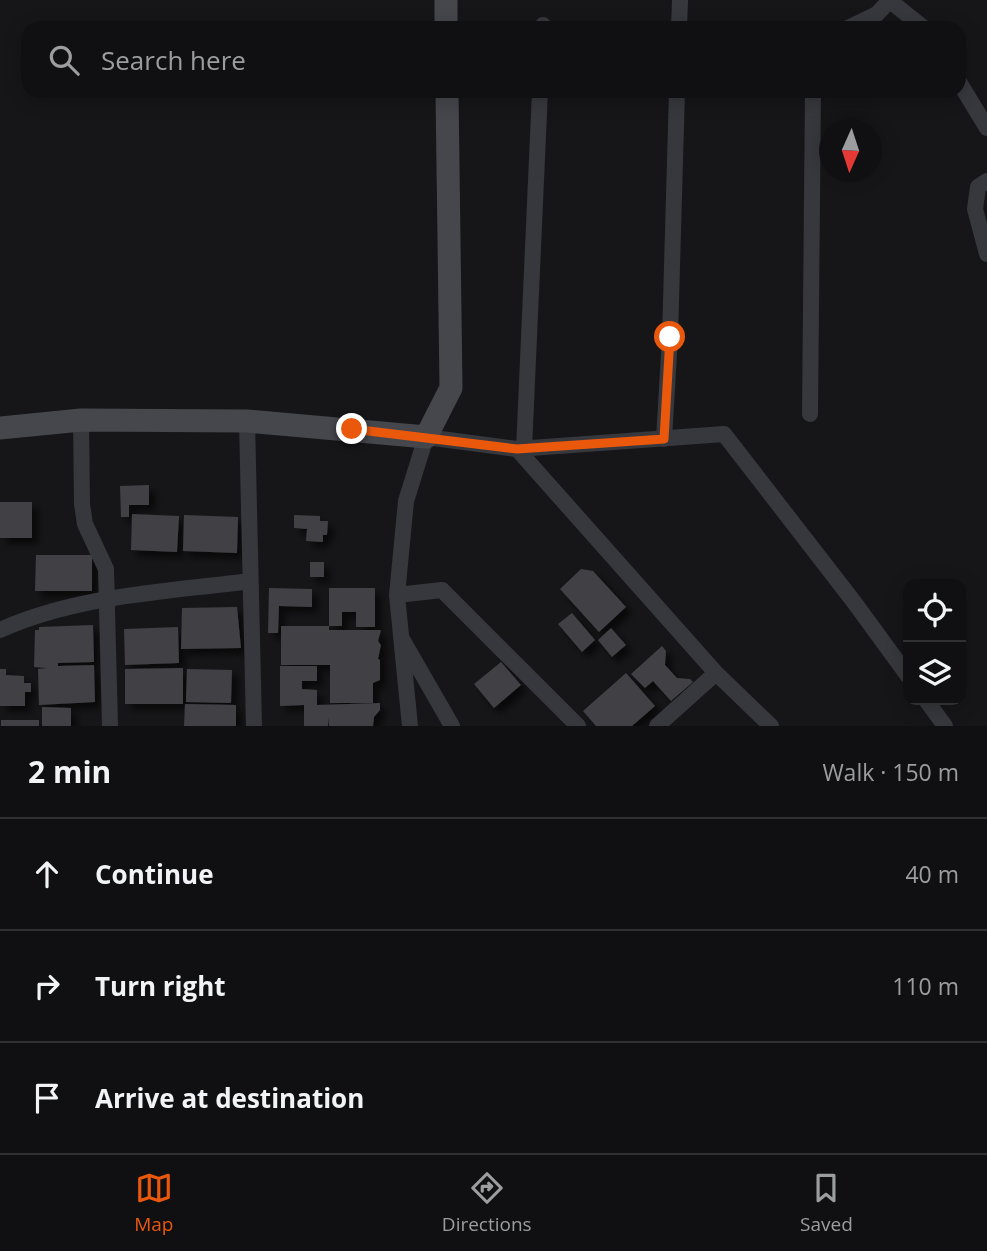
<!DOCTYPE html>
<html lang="en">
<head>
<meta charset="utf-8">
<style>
  :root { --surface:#101012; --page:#19191b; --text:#f1f3f6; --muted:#9c9d9f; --line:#303032; --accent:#ea580c }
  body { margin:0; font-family:"Open Sans",sans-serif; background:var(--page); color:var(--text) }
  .controls { position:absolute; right:21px; bottom:21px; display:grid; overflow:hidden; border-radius:14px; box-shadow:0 4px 18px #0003 }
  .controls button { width:63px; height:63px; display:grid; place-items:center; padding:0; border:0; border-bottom:2px solid var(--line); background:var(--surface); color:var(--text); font:35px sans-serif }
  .compass { position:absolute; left:819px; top:119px; width:63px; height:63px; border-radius:50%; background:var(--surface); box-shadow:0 4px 18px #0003; rotate:183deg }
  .stop { position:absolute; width:21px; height:21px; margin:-16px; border:5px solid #ea580c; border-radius:50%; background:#fff }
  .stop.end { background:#ea580c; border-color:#fff; box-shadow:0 2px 7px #0008 }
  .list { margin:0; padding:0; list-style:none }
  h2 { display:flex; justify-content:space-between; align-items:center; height:91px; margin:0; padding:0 28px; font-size:30px }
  h2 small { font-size:23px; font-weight:400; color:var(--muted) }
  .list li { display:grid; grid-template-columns:46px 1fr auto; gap:21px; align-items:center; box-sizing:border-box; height:112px; padding:0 28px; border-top:2px solid var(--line) }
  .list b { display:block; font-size:26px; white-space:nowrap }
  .list em { font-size:23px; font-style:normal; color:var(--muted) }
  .icon { flex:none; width:38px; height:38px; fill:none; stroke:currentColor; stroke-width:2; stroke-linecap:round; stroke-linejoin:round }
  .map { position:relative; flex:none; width:987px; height:726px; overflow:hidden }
  .search { position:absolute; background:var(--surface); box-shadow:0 4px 18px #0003; left:21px; right:21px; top:21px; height:77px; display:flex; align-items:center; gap:18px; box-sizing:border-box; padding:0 24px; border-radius:21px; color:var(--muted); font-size:26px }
  .sheet { height:427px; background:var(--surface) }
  nav { display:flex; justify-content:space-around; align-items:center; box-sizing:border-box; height:98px; border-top:2px solid var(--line); background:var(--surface); font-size:19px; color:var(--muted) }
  nav a { display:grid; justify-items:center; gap:4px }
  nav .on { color:var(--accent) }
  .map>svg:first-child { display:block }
  .building { fill:#404145; filter:url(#shadow) }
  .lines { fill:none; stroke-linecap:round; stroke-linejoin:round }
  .street { stroke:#37383d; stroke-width:16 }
  .secondary { stroke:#45474d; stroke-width:23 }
  .route { stroke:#ea580c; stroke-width:9 }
</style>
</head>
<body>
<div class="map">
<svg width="987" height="726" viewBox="0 0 987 726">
  <defs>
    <filter id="shadow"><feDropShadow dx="6" dy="6" stdDeviation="3.5" flood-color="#0009"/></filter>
  </defs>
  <rect width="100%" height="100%" fill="#161618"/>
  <path class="building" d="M149,485V505H129V517H121L120,486Z
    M0,502H32V538H0Z
    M132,514L179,516L177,552L131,550Z
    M184,515L238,517L237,553L183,551Z
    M294,515L320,516V521H328L327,535H323V542L306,541L307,529L294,528Z
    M36,555H92V591H35Z
    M310,562H324V577H310Z
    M581,569L593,571L626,607L599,632L560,589Z
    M269,588L312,589V607L279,606L278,633H268Z
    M329,588H375V627H356V612H342V626H329Z
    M237,607L241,648L181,649L182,608Z
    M572,613L595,640L582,652L558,624Z
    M93,625L94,662L58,663V666L94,665L95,702L39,705L38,669L47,668L34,667L35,630H39V627Z
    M281,626H329V630H381L378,641L381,645L378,659L380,660V680L373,683V703H330V665H281Z
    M178,627L179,663L125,665L124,629Z
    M611,628L626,645L612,657L598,640Z
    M662,646L666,651L665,665L677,678L690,679L693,682L671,701L653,681L645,688L631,674Z
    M501,662L521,685L494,708L474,684Z
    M280,666H317V681H302V689L317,690V705L380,703V710L374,717L373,726H329V717L328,726H304V705L280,706Z
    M183,668V704H125V669Z
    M0,669H6V675L24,676V683H31V692H25V706H0Z
    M187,669L232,670L231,703L186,702Z
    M626,673L655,706L632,726H596L583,711Z
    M185,704L236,705V726H184Z
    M42,707L71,708V726H42Z
    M1,720H39V726H1Z"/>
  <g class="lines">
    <path class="street" d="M890,1L924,28
      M543,28V25
      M679,28L680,0
      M848,28L877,14L890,0
      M959,82L987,128
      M987,181L978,187L975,209L987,254
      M810,414L813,91
      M81,420L82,504L85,524L106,569L110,726
      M247,421L254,726
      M664,439L670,337L677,91
      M517,449L716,673L771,726
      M524,449L540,91
      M397,595L442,590L578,726
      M0,630C78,595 166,592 250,581
      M402,639L452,726
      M926,700L945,726
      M410,726L397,595L406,501L426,437L517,449L724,434L854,602L908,676
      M657,726L716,673"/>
    <path class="secondary" d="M446,0V28
      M0,428L81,420L247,421L426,437L451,388L447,91"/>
  </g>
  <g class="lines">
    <path class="route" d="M352,429L517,449L664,439L670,337"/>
  </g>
</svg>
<div class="controls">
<button><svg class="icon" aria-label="locate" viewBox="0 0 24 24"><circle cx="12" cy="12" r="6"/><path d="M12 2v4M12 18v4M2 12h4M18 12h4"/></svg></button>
<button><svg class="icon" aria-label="layers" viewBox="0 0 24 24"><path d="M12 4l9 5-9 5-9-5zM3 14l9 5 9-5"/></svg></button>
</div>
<svg class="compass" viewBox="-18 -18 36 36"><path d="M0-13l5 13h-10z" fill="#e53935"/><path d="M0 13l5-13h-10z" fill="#9c9d9f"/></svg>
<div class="stop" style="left:670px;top:337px"></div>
<div class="stop end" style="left:352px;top:429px"></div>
<div class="search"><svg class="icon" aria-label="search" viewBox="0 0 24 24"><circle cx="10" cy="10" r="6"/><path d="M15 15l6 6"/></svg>Search here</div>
</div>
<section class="sheet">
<h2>2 min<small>Walk · 150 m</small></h2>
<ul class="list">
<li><svg class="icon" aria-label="ahead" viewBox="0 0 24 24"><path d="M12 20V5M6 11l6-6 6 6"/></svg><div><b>Continue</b></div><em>40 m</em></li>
<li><svg class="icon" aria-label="right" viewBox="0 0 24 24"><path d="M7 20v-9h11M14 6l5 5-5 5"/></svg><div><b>Turn right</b></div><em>110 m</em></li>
<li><svg class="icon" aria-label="arrive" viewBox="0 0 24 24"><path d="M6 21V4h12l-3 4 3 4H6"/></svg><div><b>Arrive at destination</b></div></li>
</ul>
</section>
<nav>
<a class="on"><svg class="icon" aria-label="map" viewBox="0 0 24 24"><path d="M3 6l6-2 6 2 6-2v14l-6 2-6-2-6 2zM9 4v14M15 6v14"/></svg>Map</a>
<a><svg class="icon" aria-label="directions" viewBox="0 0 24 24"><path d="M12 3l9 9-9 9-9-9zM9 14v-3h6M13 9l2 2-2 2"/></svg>Directions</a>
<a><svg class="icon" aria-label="saved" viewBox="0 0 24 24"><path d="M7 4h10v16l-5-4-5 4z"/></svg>Saved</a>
</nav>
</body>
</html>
